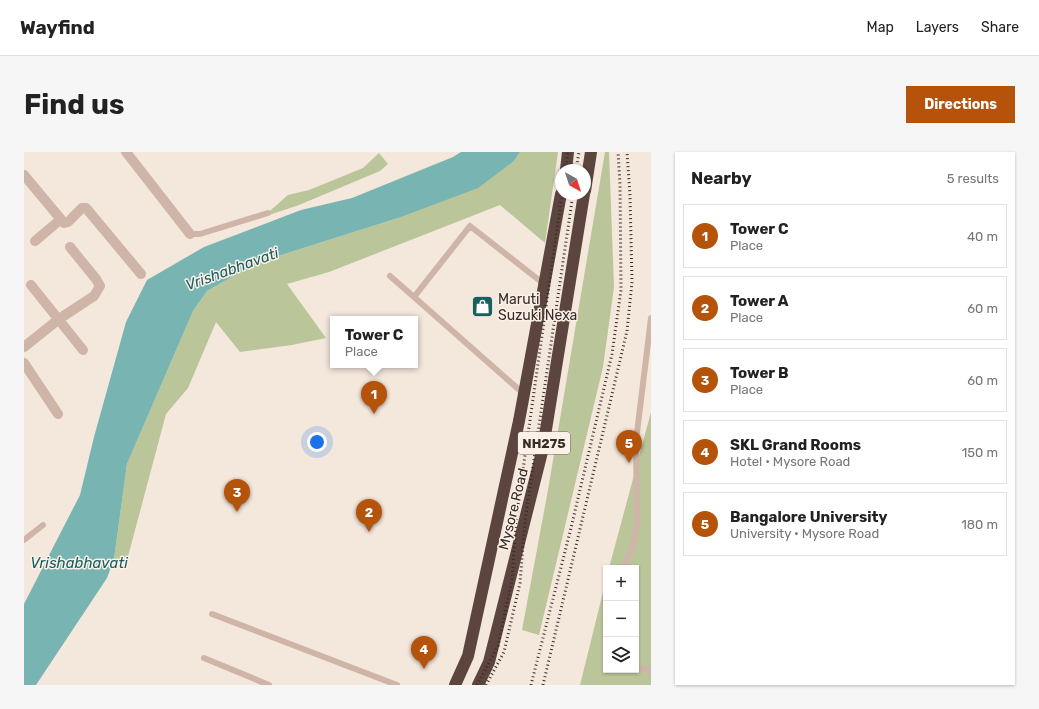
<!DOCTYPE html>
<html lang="en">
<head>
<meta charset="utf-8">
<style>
  :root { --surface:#fff; --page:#f6f6f6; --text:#222; --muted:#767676; --line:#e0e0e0; --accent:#b45309 }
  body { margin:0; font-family:Rubik,sans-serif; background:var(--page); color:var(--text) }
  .controls { position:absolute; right:12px; bottom:12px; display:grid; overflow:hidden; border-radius:0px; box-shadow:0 1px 3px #0004 }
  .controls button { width:36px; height:36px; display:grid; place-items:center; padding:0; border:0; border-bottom:1px solid var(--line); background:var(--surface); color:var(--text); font:20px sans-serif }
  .compass { position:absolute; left:531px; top:12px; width:36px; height:36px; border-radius:50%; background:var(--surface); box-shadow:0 1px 3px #0004; rotate:141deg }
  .you { position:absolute; left:293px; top:290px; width:14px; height:14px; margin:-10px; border:3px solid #fff; border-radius:50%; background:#1a73e8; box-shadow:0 0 0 6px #1a73e833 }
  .badge { display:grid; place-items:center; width:26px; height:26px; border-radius:50%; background:var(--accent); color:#fff; font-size:13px; font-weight:700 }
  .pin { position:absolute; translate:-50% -33px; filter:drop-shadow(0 1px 2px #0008) }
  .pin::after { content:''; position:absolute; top:21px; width:14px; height:12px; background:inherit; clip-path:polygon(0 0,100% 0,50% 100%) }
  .popup { position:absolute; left:306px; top:164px; width:88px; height:52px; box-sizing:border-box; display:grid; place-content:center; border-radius:0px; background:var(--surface); filter:drop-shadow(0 1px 3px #0005); font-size:13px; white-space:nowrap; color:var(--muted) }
  .popup b { font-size:15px; color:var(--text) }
  .popup::after { content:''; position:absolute; left:50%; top:100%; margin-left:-8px; border:8px solid transparent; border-top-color:var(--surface) }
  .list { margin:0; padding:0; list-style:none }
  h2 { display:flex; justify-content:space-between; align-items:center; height:52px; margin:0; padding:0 16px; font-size:17px }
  h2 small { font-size:13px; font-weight:400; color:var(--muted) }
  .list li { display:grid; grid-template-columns:26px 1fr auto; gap:12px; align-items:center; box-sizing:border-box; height:64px; margin:0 8px 8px; padding:0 8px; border:1px solid var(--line); border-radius:0px }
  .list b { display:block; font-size:15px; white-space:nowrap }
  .list p { margin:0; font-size:13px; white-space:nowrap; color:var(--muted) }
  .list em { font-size:13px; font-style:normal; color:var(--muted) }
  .icon { flex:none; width:22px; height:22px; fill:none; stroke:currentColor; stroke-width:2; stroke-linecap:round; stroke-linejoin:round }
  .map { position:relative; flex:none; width:627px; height:533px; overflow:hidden; border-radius:0px }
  header { display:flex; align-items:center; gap:24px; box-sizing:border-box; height:56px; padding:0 20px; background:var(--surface); border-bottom:1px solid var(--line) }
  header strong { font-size:19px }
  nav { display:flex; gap:22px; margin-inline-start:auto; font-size:14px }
  .intro { display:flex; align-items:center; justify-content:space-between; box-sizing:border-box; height:96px; padding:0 24px }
  h1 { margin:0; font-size:28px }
  .button { padding:10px 18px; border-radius:0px; background:var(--accent); color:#fff; font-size:14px; font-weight:700 }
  main { display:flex; gap:24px; padding:0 24px }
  aside { flex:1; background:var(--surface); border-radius:0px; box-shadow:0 1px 3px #0004 }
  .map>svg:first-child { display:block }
  .green { fill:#bac59a }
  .water { fill:#78b4b2 }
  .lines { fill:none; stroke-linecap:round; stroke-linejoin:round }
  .lane { stroke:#ceb5a7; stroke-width:6 }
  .street { stroke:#ceb5a7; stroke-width:10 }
  .highway { stroke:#5b453e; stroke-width:12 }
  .rail { stroke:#392c28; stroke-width:3; stroke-dasharray:1 3; stroke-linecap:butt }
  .labels { text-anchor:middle; stroke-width:3; stroke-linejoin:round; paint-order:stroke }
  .shield { fill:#fbf1e9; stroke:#736762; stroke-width:1 }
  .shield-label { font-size:13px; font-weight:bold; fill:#392c28 }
  .poi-label { font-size:14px; fill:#392c28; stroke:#fbf1e9; text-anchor:start }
  .street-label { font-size:14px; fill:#392c28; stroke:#fbf1e9 }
  .water-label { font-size:15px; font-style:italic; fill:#195f5e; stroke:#fbf1e9 }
</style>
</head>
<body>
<header>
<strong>Wayfind</strong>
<nav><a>Map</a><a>Layers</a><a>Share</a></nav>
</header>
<div class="intro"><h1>Find us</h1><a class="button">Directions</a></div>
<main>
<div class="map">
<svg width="627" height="533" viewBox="0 0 627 533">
  <rect width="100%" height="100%" fill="#f4e7dc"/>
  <path class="green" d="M496,0H534L521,91L476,53L305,120L263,132L302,186L268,193L216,200L192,170L164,236L142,262L102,412L90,407L103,312L169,159L183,139L232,111L374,66L490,9Z
    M581,0H585L590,135L579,215L515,483L498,478L524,338Z
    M355,1L364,12L356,19L275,53L239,65L264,43L285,38L339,16Z
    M627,260V533H556L582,428V518H612V416H585Z"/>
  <path class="water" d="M437,0H496L490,9L454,36L374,66L232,111L183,139L169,159L103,312L90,407L83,426L12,533H0V452L56,343L70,285L102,170L123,128L180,95L277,58L328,46L429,5Z"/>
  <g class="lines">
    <path class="lane" d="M166,82H176L244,61
      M366,124L390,145
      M500,242L390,145L446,74L520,132
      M0,388L19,373
      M599,416L608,396L613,373L612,289L627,166
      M188,462L373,533
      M180,506L245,533
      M612,515L627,519"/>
    <path class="street" d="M102,0L166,82
      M0,23L40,71L44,70L58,56H62L117,122
      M11,89L36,68
      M7,133L59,198
      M0,195L35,167L70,144L76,134L72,127L46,95
      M0,211L34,262"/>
    <path class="highway" d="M542,18L544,0
      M561,39L567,0
      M431,533L444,504L495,269L537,42
      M454,533L465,510L519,296L560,42"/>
    <path class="rail" d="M541,18L544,0
      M552,18L555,0
      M453,533L474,494L488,428L492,367L538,42
      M462,533L480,500L496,431L501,369L549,42
      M507,533L547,376L588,202L597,138L596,32L594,0
      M519,533L603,179L608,130L606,43L603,0"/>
  </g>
  <defs>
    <symbol id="shop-square" viewBox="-11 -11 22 22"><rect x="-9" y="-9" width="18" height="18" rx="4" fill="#195f5e" stroke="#fbf1e9"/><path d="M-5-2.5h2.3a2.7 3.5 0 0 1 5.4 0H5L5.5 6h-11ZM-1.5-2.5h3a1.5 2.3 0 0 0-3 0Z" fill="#fff"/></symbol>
  </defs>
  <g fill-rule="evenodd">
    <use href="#shop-square" x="446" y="142" width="25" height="25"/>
  </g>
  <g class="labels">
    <rect class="shield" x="494" y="280" width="52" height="22" rx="3"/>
    <g class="shield-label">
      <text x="520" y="296">NH275</text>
    </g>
    <g class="poi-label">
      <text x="474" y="152">Maruti<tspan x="474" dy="16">Suzuki Nexa</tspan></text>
    </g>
    <g class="street-label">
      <text transform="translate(489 357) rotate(-76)" y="5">Mysore Road</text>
    </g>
    <g class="water-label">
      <text transform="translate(208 117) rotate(-20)" y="5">Vrishabhavati</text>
      <text x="55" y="416">Vrishabhavati</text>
    </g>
  </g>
</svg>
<div class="controls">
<button>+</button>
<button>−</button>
<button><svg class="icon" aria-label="layers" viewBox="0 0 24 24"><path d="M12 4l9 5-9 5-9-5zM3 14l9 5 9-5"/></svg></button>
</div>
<svg class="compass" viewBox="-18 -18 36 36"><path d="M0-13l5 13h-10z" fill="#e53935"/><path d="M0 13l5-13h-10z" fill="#767676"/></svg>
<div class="you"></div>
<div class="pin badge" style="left:350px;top:262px">1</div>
<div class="popup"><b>Tower C</b>Place</div>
<div class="pin badge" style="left:345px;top:380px">2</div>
<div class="pin badge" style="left:213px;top:360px">3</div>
<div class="pin badge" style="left:400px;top:517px">4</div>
<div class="pin badge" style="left:605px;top:311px">5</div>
</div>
<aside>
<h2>Nearby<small>5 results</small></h2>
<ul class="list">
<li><span class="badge">1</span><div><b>Tower C</b><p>Place</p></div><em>40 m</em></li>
<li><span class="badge">2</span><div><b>Tower A</b><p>Place</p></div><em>60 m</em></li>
<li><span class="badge">3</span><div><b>Tower B</b><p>Place</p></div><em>60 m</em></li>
<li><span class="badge">4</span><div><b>SKL Grand Rooms</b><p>Hotel · Mysore Road</p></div><em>150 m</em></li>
<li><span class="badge">5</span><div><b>Bangalore University</b><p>University · Mysore Road</p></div><em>180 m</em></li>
</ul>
</aside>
</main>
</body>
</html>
